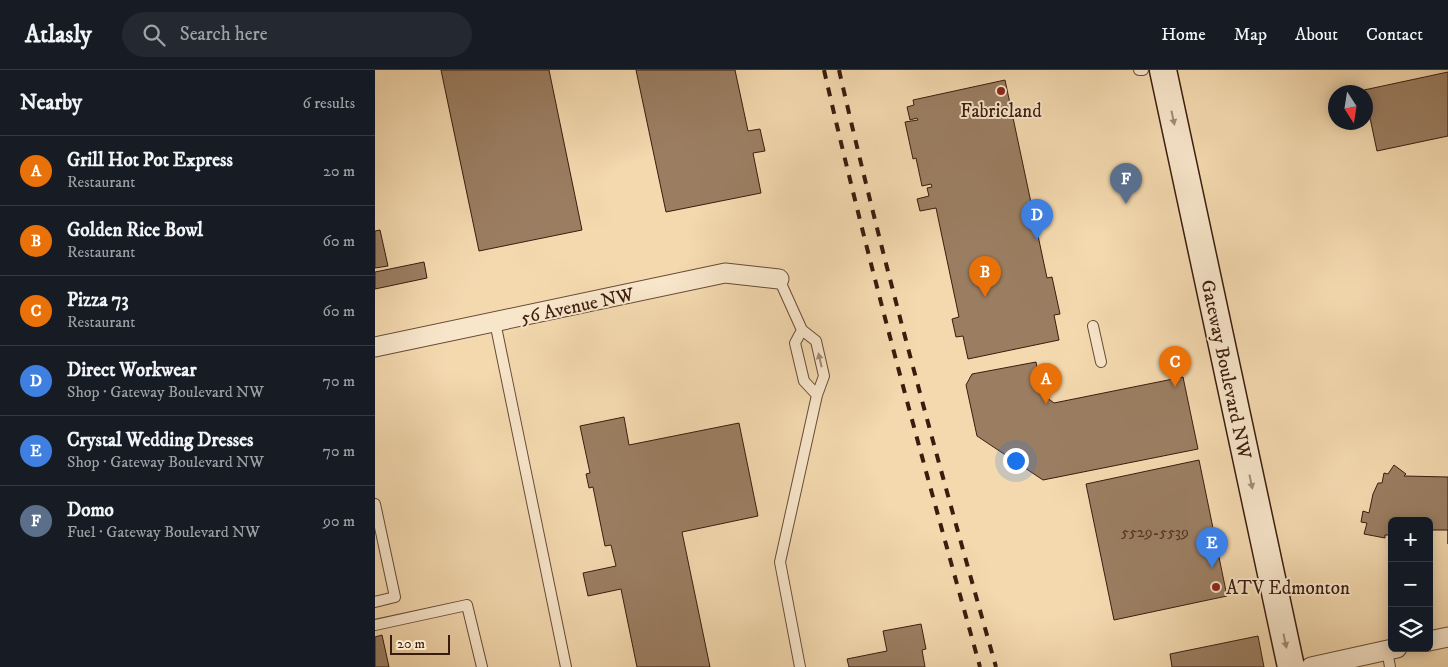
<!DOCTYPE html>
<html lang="en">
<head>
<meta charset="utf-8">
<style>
  :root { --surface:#171b24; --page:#242831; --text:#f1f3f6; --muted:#9ea1a6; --line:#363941; --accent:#c59692 }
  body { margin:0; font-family:"IM FELL DW Pica",serif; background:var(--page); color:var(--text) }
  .controls { position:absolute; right:15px; bottom:15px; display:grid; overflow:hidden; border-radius:8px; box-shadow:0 2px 12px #0003 }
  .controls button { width:45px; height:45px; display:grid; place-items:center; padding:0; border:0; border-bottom:1px solid var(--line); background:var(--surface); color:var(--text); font:25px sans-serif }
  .compass { position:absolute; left:953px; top:15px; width:45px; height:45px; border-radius:50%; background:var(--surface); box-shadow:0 2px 12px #0003; rotate:168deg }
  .scale { position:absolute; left:15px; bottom:12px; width:60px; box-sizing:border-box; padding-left:5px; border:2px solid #3a1c0e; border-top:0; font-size:14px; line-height:18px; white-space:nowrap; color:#3a1c0e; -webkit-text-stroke:4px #f8e6cb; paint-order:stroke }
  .you { position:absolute; left:640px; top:390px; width:18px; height:18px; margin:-12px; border:4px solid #fff; border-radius:50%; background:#1a73e8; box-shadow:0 0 0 8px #1a73e833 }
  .badge { display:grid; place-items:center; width:32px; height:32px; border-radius:50%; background:var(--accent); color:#fff; font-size:16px; font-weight:700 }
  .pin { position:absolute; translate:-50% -41px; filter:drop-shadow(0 1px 2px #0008) }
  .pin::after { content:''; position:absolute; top:26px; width:18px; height:15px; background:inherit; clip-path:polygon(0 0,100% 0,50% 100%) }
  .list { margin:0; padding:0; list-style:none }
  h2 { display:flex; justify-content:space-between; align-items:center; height:65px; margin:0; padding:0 20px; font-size:21px }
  h2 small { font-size:16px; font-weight:400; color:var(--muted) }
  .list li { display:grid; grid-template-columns:32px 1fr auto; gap:15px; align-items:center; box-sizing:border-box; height:70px; padding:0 20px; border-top:1px solid var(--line) }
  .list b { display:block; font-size:19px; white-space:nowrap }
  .list p { margin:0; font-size:16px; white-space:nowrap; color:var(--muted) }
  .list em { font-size:16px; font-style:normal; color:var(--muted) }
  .icon { flex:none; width:28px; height:28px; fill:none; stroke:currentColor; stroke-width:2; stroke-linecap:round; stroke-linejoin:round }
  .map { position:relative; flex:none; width:1073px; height:597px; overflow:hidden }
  header { display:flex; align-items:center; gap:30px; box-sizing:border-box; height:70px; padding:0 25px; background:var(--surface); border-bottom:1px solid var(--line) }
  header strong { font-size:24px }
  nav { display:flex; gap:28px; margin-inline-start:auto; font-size:18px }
  .search { width:350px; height:45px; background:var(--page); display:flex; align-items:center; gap:12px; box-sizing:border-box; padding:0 18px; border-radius:28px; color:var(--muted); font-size:19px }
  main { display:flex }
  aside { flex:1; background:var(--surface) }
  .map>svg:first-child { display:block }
  .building { fill:#9b7e62; stroke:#3a1c0e }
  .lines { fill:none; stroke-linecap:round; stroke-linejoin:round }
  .service-casing { stroke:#684b36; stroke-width:12 }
  .minor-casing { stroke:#684b36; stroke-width:21 }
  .secondary-casing { stroke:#3a1c0e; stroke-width:29 }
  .service { stroke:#f8e6cb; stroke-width:10 }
  .minor { stroke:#f8e6cb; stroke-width:19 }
  .secondary { stroke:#f8e6cb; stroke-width:26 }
  .rail { stroke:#3a1c0e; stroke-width:4; stroke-dasharray:9 9; stroke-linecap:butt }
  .oneway { fill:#a28b76 }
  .poi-dot { fill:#8f2418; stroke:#f8e6cb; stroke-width:2 }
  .labels { text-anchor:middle; stroke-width:4; stroke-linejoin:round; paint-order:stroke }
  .number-label { font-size:16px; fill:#523423 }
  .poi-label { font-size:19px; fill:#3a1c0e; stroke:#f8e6cb }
  .street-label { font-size:19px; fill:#3a1c0e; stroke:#f8e6cb }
</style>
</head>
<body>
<header>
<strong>Atlasly</strong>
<div class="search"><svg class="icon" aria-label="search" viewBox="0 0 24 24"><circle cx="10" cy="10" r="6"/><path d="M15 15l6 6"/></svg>Search here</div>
<nav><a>Home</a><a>Map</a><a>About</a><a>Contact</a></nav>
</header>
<main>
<aside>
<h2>Nearby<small>6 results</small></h2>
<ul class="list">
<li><span class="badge" style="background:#e8710a">A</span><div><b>Grill Hot Pot Express</b><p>Restaurant</p></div><em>20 m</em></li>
<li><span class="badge" style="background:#e8710a">B</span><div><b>Golden Rice Bowl</b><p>Restaurant</p></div><em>60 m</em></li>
<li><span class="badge" style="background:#e8710a">C</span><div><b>Pizza 73</b><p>Restaurant</p></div><em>60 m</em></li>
<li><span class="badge" style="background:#3f7fe0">D</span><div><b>Direct Workwear</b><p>Shop · Gateway Boulevard NW</p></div><em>70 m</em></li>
<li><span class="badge" style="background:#3f7fe0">E</span><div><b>Crystal Wedding Dresses</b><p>Shop · Gateway Boulevard NW</p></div><em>70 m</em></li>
<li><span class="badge" style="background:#5c6f8a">F</span><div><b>Domo</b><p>Fuel · Gateway Boulevard NW</p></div><em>90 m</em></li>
</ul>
</aside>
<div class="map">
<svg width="1073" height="597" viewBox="0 0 1073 597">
  <rect width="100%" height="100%" fill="#f4d9af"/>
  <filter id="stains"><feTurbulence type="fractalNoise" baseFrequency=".004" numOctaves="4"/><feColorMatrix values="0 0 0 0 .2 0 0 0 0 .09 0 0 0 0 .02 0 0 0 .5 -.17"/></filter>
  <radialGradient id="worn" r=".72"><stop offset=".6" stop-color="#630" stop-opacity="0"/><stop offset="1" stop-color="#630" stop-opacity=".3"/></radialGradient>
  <path class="building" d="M66,0H174L207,160L104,181Z
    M261,0H360L373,61L385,59L390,81L378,83L386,123L291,142Z
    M1073,2V66L1002,81L991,29V22L989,20Z
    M630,10L672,208L677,207L685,244L679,245L684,270L593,289L588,266L581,267L577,249L584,247L561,138L545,141L542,129L554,126L552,118L557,117L556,114L547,116L541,88L538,89L530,52L543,50L542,48L535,50L532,37L539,35L538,30Z
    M5,160L13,196L0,198V161Z
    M49,192L52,208L0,219V202Z
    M661,292L667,324L679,333L808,307L823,379L668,410L602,366L591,315L597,304Z
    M249,347L254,375L364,353L383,446L307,462L335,597H262L246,519L213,526L208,503L241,496L236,475L230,476L218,417L214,418L211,404L215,403L205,356Z
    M824,390L852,526L739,550L711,414Z
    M1019,395L1031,404L1029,406L1073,407V474V460H1054V451H1017V465H1010V468L989,464L992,453L986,452L988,441L994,443L998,424L1003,413H1007L1009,403L1013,404Z
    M546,554L551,579L547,580L550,597H474L472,589L512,581L508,561Z
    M7,565L14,597H0V567Z
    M883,566L889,597H797L795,584Z"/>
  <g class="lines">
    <defs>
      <path id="service" d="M764,0H768
        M404,209L427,260L441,271L449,306L442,325L405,492L425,597
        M120,252L191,597
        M718,256L726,292
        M427,260L420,273L429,311L442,325
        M0,434L20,527L0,532
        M0,555L92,535L107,597
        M1012,580L1015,597"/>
      <path id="minor" d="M0,277L350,203L404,209
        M1054,571L1073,567
        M936,597L1022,578"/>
      <path id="secondary" d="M788,0L916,597"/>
    </defs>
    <use href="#service" class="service-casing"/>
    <use href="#minor" class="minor-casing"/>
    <use href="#secondary" class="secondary-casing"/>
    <use href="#service" class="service"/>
    <use href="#minor" class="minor"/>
    <use href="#secondary" class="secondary"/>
    <path class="rail" d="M449,0C495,201 550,399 605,597
      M464,0C510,201 565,399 621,597"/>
  </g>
  <defs><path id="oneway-solid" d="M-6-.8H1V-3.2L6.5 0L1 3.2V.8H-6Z" transform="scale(1.25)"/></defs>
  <g class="oneway">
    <use href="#oneway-solid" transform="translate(798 48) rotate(78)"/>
    <use href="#oneway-solid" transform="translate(445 290) rotate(-103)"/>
    <use href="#oneway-solid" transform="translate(876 412) rotate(78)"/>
    <use href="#oneway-solid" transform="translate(910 571) rotate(78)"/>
  </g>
  <g class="poi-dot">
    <circle cx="626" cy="21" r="5"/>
    <circle cx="841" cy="517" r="5"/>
  </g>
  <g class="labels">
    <g class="number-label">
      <text x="780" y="467">5529-5539</text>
    </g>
    <g class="poi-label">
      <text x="626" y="47">Fabricland</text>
      <text x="851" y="524" text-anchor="start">ATV Edmonton</text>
    </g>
    <g class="street-label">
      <text transform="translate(202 235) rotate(-12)" y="7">56 Avenue NW</text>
      <text transform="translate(852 299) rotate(78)" y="7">Gateway Boulevard NW</text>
    </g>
  </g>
  <rect width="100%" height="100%" filter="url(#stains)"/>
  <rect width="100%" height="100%" fill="url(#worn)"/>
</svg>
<div class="controls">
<button>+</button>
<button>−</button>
<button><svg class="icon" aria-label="layers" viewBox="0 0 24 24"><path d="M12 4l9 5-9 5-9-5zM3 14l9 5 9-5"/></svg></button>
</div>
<svg class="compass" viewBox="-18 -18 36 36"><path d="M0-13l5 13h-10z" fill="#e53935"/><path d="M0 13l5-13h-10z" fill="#9ea1a6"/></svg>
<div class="scale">20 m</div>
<div class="you"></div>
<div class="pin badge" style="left:671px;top:334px;background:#e8710a">A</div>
<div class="pin badge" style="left:610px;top:227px;background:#e8710a">B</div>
<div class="pin badge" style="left:800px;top:317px;background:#e8710a">C</div>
<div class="pin badge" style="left:662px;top:170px;background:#3f7fe0">D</div>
<div class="pin badge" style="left:837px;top:498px;background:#3f7fe0">E</div>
<div class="pin badge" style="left:751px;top:134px;background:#5c6f8a">F</div>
</div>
</main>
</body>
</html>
